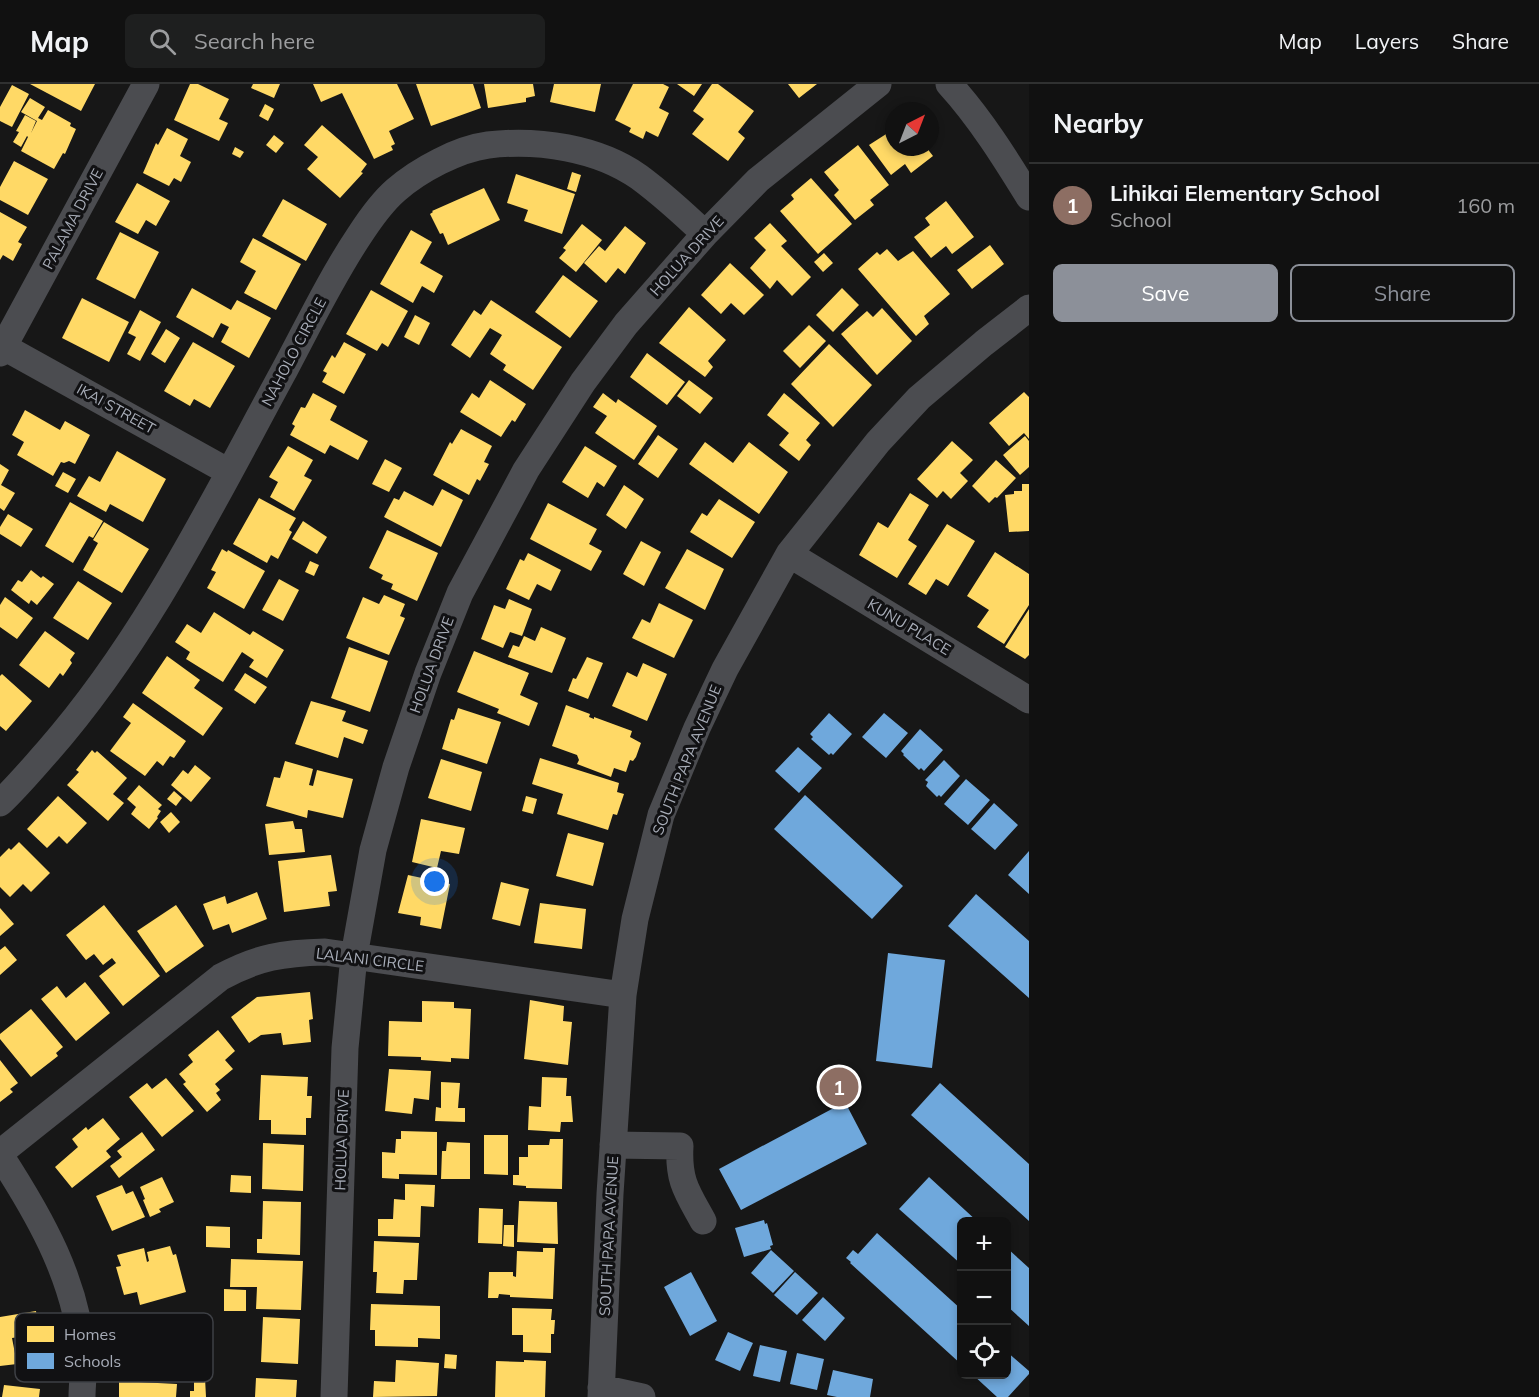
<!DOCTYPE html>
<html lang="en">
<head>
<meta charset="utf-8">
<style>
  :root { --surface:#111; --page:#1e1f1f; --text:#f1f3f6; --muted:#9c9d9f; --line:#303131; --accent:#8c9099 }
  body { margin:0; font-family:Mulish,sans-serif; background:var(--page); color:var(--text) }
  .controls { position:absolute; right:18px; bottom:18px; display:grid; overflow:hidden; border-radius:9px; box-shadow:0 3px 9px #0003 }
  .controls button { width:54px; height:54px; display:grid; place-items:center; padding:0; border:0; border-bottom:2px solid var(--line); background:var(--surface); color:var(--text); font:30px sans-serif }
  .compass { position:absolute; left:885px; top:18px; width:54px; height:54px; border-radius:50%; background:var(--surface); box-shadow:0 3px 9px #0003; rotate:42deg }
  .you { position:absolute; left:435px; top:798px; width:21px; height:21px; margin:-15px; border:4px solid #fff; border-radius:50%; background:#1a73e8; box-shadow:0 0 0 9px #1a73e833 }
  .badge { display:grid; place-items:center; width:39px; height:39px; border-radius:50%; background:var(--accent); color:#fff; font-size:20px; font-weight:700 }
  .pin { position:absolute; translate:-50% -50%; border:3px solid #fff; box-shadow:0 2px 6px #0006 }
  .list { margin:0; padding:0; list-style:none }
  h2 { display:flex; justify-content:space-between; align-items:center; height:78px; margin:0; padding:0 24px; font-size:26px }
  h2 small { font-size:20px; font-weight:400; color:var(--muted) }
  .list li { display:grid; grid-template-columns:39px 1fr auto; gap:18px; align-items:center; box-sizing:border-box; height:84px; padding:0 24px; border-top:2px solid var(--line) }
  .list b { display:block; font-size:22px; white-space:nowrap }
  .list p { margin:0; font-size:20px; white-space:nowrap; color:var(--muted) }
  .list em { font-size:20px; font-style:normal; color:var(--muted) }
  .actions { display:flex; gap:12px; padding:18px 24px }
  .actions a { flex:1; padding:14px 0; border:2px solid var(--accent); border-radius:9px; text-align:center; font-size:21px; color:var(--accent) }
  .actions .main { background:var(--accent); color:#fff }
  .icon { flex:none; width:33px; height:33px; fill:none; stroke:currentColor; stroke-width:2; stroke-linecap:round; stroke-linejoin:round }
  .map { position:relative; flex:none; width:1029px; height:1313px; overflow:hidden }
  header { display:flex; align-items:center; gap:36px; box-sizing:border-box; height:84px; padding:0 30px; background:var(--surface); border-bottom:2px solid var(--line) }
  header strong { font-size:28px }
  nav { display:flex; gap:33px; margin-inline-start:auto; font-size:21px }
  .search { width:420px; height:54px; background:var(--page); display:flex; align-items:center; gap:15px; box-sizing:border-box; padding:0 21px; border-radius:9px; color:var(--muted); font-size:22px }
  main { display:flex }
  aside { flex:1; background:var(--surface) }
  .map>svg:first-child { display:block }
  .homes { fill:#ffd966 }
  .schools { fill:#6fa8dc }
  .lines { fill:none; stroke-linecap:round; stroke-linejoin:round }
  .minor { stroke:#4b4c50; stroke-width:27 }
  .labels { text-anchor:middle; stroke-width:6; stroke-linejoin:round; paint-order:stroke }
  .street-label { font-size:15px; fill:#a8adb8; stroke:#111113 }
  .key { fill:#111113; stroke:#3e4045; stroke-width:1.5 }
  .key-label { font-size:16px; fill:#a8adb8 }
</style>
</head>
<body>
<header>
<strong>Map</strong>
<div class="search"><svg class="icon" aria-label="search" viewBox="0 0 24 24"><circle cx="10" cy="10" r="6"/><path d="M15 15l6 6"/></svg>Search here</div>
<nav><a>Map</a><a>Layers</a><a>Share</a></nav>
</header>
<main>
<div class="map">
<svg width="1029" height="1313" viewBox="0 0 1029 1313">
  <rect width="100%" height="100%" fill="#171717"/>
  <path class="homes" d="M30,0H95L81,27Z
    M190,0H198L229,15L219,35L228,39L219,57L174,36Z
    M253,0H280L274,14L251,4Z
    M313,0H397L414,35L389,47L395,60L391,62L393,66L374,75L342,9L321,18Z
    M416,0H473L481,24L431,42Z
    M484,0H533L535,12L526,14V18L488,24Z
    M554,0H601L595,28L550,18Z
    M633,0H663L669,3L659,24L669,29L658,53L646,47L643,55L629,48L631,44L615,36Z
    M677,0H702L694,12Z
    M712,0H718L754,27L738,48L745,54L728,77L692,50L704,35L693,27Z
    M788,0H817L799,14Z
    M12,1L29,10L12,43L0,37V23Z
    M30,14L45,23L38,34L42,36L48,26L71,39L70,42L76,45L65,70L63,69L54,85L21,67L28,53L27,52L21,63L13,58L19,48L16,47L25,31L36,37L31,49L37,37L21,28Z
    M265,20L274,25L268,37L259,32Z
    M322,41L367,80L361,88L363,89L340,114L307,85L318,73L304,61Z
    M167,44L188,55L180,72L191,78L181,98L174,94L169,102L143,89L156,59L158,61Z
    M894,45V63H926L933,72L911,89L905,80L891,91L869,61Z
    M274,51L284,59L276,69L266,61Z
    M858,61L889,101L870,116L874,121L855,136L834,111L839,106L824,88Z
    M235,63L244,68L240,74L232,70Z
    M14,77L48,95L28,131L0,116V103Z
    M572,88L581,91L576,108L567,105Z
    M516,90L575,110L562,150L524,137L528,126L507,119Z
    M811,94L852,140L818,170L780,127L794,115L791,111Z
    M137,99L170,117L156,142L146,136L138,150L115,138Z
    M484,104L500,136L448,161L443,149L440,150L430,130L433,128L432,127Z
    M283,115L327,140L306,177L262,152Z
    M946,117L974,153L952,170L946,162L931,174L914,153L930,141L925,134Z
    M0,128L27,143L18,158L22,160L13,177L3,171L0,176Z
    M770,139L787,157L781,162L811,193L792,212L777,196L770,205L750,184L766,166L754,154Z
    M582,140L602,156L576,188L559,174L566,166L563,164Z
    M625,142L646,159L625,190L618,184L606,199L584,179L599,162L605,167Z
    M411,146L432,158L420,179L443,192L434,209L422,202L413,219L380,200Z
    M120,148L159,168L135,215L96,195Z
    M253,154L301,180L276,226L244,209L256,187L240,178Z
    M990,161L1004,180L972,205L957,186Z
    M887,165L898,177L913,167L950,210L924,232L929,240L916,252L858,185L877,168L880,171Z
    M824,169L833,179L823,188L814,178Z
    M730,179L764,211L744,231L731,219L721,230L701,211Z
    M563,191L598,217L570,254L535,228Z
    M192,204L231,226L237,216L271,234L249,274L221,258L229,243L221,239L213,254L176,233Z
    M842,204L859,221L833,248L816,231Z
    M371,206L408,227L388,263L382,259L377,267L346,250Z
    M82,214L129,238L109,278L62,254Z
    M491,216L562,263L533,306L503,286L506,281L490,270L502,251L490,244L470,274L451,261L474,226L481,231Z
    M689,223L726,256L708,277L713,283L705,293L659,259Z
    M882,224L912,257L877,291L841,250L867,227L873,233Z
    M140,226L161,238L140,277L127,270L136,253L128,249Z
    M415,231L430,239L419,261L404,253Z
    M809,241L826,257L800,284L783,267Z
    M166,245L180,254L165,279L151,270Z
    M193,258L235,282L210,324L194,315L190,322L164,307Z
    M344,258L366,270L344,310L322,298L327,289L323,287L332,271L335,274Z
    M829,260L872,301L833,343L791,300Z
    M647,269L685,298L667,321L630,293Z
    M490,296L526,320L515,338L512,336L501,353L460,328L472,309L479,314Z
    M689,296L713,314L700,330L677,312Z
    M1024,308L1029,313V355L1024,349L1009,362L989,339Z
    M313,309L337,322L330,336L368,357L358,376L330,361L325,370L290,351L295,342L292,340L301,323L305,324Z
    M603,309L616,319L618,315L657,342L634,376L595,349L607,332L593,323Z
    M784,309L820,339L806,356L811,361L799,377L779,361L789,349L767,331Z
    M25,326L60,346L65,337L90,351L75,380L69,377L64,379L61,378L53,392L17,371L24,358L12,351Z
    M461,345L492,362L484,378L489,380L480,397L477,395L469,411L433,391L450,358L452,360Z
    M658,351L678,365L658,394L638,380Z
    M1025,352L1029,357V383L1020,391L1003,371Z
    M952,357L973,376L960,389L968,397L951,415L943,407L937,414L917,395Z
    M705,358L733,379L749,358L788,388L759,430L689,380Z
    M288,362L313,376L304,392L312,396L294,427L270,413L278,398L269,393Z
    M585,362L617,382L604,403L597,398L588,414L562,398Z
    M117,367L166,395L143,438L110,420L106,428L77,412L89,392L100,398Z
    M385,375L402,384L389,408L372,400Z
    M996,376L1016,394L997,414L995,413L989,419L972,402Z
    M0,380L9,386L1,401L15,409L4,427L0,424Z
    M63,388L76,395L68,409L55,402Z
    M1022,400H1029V447L1009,448L1005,411L1014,410V407H1022Z
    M624,401L644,415L626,445L606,431Z
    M442,405L463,416L441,463L384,433L394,414L399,416L404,407L433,422Z
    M910,409L929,421L908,456L917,462L897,494L859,471L878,438L888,444Z
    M259,414L296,434L289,446L292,448L278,475L271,471L267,479L233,460Z
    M719,415L755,438L732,474L690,448L702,429L707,432Z
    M70,418L103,437L93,454L89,452L73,479L45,462Z
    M548,419L597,445L589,460L602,467L591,487L530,455Z
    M8,430L33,445L21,463L0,450V443Z
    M303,437L327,453L317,470L292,455Z
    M104,438L149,465L122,509L83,486L98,459L93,456Z
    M947,440L975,457L948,502L936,495L926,511L908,500Z
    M387,446L438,469L417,517L391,505L393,500L381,495L383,491L369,484Z
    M641,457L661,468L644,502L623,490Z
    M222,465L227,468L228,466L265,487L244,525L207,504L216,488L211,486Z
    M687,465L724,485L705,526L665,504Z
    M995,468L1029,490V521L1004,560L977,543L989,526L967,512Z
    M528,469L561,486L551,507L537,500L529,516L506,505L520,475L524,477Z
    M310,477L319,481L314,492L305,488Z
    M31,486L41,494L43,492L54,500L37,521L31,516L29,520L11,506L18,496L22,498Z
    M279,495L299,506L283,537L262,526Z
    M78,497L112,519L88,556L53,534Z
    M384,511L405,520L400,532L405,534L389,571L346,554L363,513L379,520Z
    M5,513L33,534L17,555L0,543V521Z
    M509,515L532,525L522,552L510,548L503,564L481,555L494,521L505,525Z
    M659,519L693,536L674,574L632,554L642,535L650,539Z
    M1029,525V571L1025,575L1005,563Z
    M214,528L250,551L253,547L284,566L267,594L249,583L254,576L242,568L223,598L186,575L190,568L175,558L187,540L201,549Z
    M541,543L566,554L552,589L508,573L513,561L519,563L524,552L535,557Z
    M45,547L75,569L70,576L72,579L63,592L60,589L49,604L19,581Z
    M349,563L388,577L370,628L331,614Z
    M474,567L529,589L520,611L538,619L529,642L497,629L499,625L457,608Z
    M167,572L200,596L194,604L223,624L203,652L142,609Z
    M587,573L603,579L588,615L568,607L573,594L576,595Z
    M643,579L667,590L647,637L612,622L627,588L637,593Z
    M245,589L267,603L255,620L234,606Z
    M2,590L32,617L6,647L0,642V592Z
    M311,617L346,627L342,637L368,646L363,660L344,653L338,674L295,660Z
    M133,619L186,657L174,674L170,672L163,682L157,677L145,692L110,667L131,639L123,633Z
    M566,621L590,630L589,633L594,635V633L632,647L630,653L641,659L636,673L633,677L630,676L626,688L614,684L611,693L577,680L579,676L577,671L552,662Z
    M458,624L501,638L487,680L442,665L451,635L454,636Z
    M92,666L95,669L97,667L127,694L113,710L124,719L108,737L67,701L79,688L76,686Z
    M540,674L619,699L617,708L624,710L617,731L613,730L608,746L557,730L563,710L532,700Z
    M441,675L482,688L471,727L428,714Z
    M285,677L313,685L309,701L313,702L317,686L353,695L343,734L308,726L307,734L266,722L274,693L280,694Z
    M195,681L211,694L191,718L171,701L183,686L188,690Z
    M139,701L162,721L158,725L161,727L157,733L158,734L149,745L131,730L136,723L127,715Z
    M174,707L182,714L176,722L167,715Z
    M58,712L87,739L67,760L59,752L47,764L27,745Z
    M526,712L537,715L533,730L522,727Z
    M171,728L180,738L169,749L160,738Z
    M421,735L465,744L459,770L441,767L437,784L412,778Z
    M293,737L295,745H302L305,768L269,771L265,740Z
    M568,749L604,759L593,802L556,792Z
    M19,758L50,789L31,808L23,800L10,813L0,803V773L9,764L11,766Z
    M331,771L337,807L328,808L330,822L284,828L278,777Z
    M408,791L450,800L441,845L420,841L421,833L398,829Z
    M501,798L529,805L520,842L492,835Z
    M257,808L267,835L232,849L229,840L213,846L203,820L225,812L227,820Z
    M540,819L586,825L582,865L534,859Z
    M104,821L160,892L123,922L99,892L116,879L112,874L103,881L94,870L86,876L66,851Z
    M176,821L204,862L166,889L137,847Z
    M0,824L14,840L0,852Z
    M5,862L17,876L0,891V866Z
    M85,898L110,929L76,957L41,915L57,902L66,914Z
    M310,908L313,935L309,936L311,958L283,961L281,949L261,951L249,959L231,933L257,913Z
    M530,916L564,922L563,937L572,938L568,981L524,975Z
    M422,917L454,918V924L471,925L469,975L451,974V978L421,976V973L388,972L389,937L422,938Z
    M31,925L63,963L56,969L58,972L31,993L0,955V950Z
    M218,946L235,967L225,976L233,985L215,1000L220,1006L216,1009L221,1016L207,1028L183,1000L186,998L179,990L193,978L188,971Z
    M0,976L18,999L10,1005L13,1008L0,1018Z
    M389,985L431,987L429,1016L414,1014L412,1030L385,1027Z
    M261,991L308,993L307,1012H312L311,1034H306V1051L271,1050V1036H259Z
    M542,993L567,994L566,1012H571L573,1038H561L560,1048L528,1046L529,1022L541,1023Z
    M166,994L194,1027L162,1053L129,1013L147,999L152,1005Z
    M441,998L460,999L458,1024H465V1038L435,1037L436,1023L441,1024Z
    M103,1034L120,1055L106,1067L111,1073L72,1104L55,1083L78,1063L72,1055L86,1043L88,1046Z
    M401,1047L437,1048V1091L399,1090V1095L382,1094V1068L395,1069L396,1055H401Z
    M142,1048L155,1066L119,1094L110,1082L122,1073L117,1067Z
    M484,1051H508V1091L484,1090Z
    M550,1055H563L562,1105L526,1104V1102L513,1101V1091H519V1073H528V1061H549Z
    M447,1058L470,1059V1095H441L442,1067H446Z
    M263,1059L304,1061L303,1107L262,1105Z
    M231,1091L251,1092V1109L230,1108Z
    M162,1093L174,1118L159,1125L161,1128L150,1133L143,1116L145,1115L140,1103Z
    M405,1100L435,1101L434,1123L421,1122L420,1153L378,1152V1135H393L394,1115L405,1116Z
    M122,1101L126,1110L133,1107L145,1133L112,1147L96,1112Z
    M263,1117L301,1118L300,1171L257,1169V1155H262Z
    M519,1117L557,1118L558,1160L517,1158Z
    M479,1124L503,1125L502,1160L478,1159Z
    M504,1141H514V1163L503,1162Z
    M206,1142L230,1143V1164L206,1163Z
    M374,1157L419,1159L417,1196H404L403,1210L376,1209L377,1188H373Z
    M170,1162L173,1171L176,1170L186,1208L140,1221L137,1208L124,1211L116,1183L121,1182L117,1171L144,1164L147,1178L149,1177L147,1168Z
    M543,1164H555L553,1215L510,1213V1211L499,1210L498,1214H488L489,1188H513V1192L516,1193L517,1167L543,1168Z
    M231,1175L303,1177L301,1226L256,1225L257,1203H230Z
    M224,1205L246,1206V1227H224Z
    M371,1220L440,1222V1255L418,1254V1263L375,1262V1246H370Z
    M512,1224L552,1225L551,1236H555L554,1250H551V1269L523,1268V1251H512Z
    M36,1227L39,1250L12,1254L17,1280L0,1282V1233Z
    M263,1233L300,1235L298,1280L261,1278Z
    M445,1270L457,1271L456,1285L444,1284Z
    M396,1276L439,1279L437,1312L373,1313L374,1297L395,1298Z
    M524,1276L546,1277L545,1313H495L496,1277L524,1278Z
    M194,1294H205L206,1313H190V1307H194Z
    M256,1294L297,1296L296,1313H255Z
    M119,1297L177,1300L176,1313H119Z
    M4,1301L40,1305L39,1313H2Z"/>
  <path class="schools" d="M829,629L852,650L833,671L831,669L829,671L811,655L813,653L810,650Z
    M884,629L908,649L886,674L862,653Z
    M920,645L943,666L924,687L921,684L919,686L903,671L904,670L901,667Z
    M798,663L822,684L799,709L775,687Z
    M944,676L960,692L941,713L939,711L937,713L926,702L928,698L925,696Z
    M966,695L990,716L968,741L944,720Z
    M805,711L903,802L872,835L774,745Z
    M994,719L1018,741L995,766L971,745Z
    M1029,767V810L1008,791Z
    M976,810L1029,857V914L948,842Z
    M888,869L945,876L932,984L876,977Z
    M940,999L1029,1080V1137L911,1031Z
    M845,1018L867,1060L741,1126L719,1085Z
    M929,1093L978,1138H962V1181L899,1125Z
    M764,1136L765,1140L767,1139L773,1161L770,1162L771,1165L744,1173L735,1144Z
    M877,1149L962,1226V1281L850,1179L851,1178L846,1174L853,1166L858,1170Z
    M1006,1163L1029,1184V1242L1006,1221Z
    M771,1166L794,1187L773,1209L751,1189Z
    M691,1188L717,1237L690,1252L664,1203Z
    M795,1188L818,1209L797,1231L774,1211Z
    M823,1213L845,1234L825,1257L802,1236Z
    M728,1248L753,1259L740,1287L715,1276Z
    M760,1261L787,1267L780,1298L753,1292Z
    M1006,1267L1029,1287V1290L1008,1313H997L972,1290H1006Z
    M797,1269L824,1275L817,1306L790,1300Z
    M833,1286L873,1295L870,1313H837L827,1311Z"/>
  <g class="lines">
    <path class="minor" d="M949,0C980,34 1005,74 1029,113
      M4,263L229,388
      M0,269L146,0
      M789,470L1029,616
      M0,719C17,703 32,685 48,667C147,554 213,417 285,285C309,240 331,194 359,152C370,135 381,119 396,106C419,86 458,65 488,61C538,55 598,64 639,93C662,110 684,130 705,150
      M613,1061L680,1062C678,1097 687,1108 703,1137
      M0,1069L221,893C258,873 283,869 325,868L623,911
      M0,1071C41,1134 78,1199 83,1276C84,1288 82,1301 82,1313
      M601,1304L642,1313
      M334,1313L345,964L354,872L373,766L396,683L428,589L460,509L526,386L583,298L626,240L705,150L758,96L878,0
      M601,1313L610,1110L623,911L635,835L661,731L697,644L725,585L789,470L878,358L919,314L984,259L1029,224"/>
  </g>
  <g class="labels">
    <g class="street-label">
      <text transform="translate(73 135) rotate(-62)" y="5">PALAMA DRIVE</text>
      <text transform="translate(687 172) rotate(-48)" y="5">HOLUA DRIVE</text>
      <text transform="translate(294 268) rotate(-62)" y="5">NAHOLO CIRCLE</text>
      <text transform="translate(116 325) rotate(29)" y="5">IKAI STREET</text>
      <text transform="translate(909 543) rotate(31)" y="5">KUNU PLACE</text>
      <text transform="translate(432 581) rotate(-70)" y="5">HOLUA DRIVE</text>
      <text transform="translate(687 676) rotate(-68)" y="5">SOUTH PAPA AVENUE</text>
      <text transform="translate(370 876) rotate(7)" y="5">LALANI CIRCLE</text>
      <text transform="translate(342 1056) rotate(-88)" y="5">HOLUA DRIVE</text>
      <text transform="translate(609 1152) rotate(-87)" y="5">SOUTH PAPA AVENUE</text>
    </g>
  </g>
  <rect x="15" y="1229" width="198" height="69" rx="9" class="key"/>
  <rect x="27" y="1242" width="27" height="16" fill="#ffd966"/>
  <rect x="27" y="1269" width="27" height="16" fill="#6fa8dc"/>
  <g class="key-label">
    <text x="64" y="1256">Homes</text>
    <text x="64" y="1283">Schools</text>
  </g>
</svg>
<div class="controls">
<button>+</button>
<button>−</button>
<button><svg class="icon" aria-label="locate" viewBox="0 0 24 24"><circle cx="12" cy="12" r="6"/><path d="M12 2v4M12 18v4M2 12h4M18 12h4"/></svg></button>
</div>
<svg class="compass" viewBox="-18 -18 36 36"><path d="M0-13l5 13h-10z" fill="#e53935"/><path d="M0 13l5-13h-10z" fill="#9c9d9f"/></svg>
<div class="you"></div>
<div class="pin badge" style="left:839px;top:1003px;background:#8d6e63">1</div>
</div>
<aside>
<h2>Nearby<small></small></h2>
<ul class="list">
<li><span class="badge" style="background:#8d6e63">1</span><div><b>Lihikai Elementary School</b><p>School</p></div><em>160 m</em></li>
</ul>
<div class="actions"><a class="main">Save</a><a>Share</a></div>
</aside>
</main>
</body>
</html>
